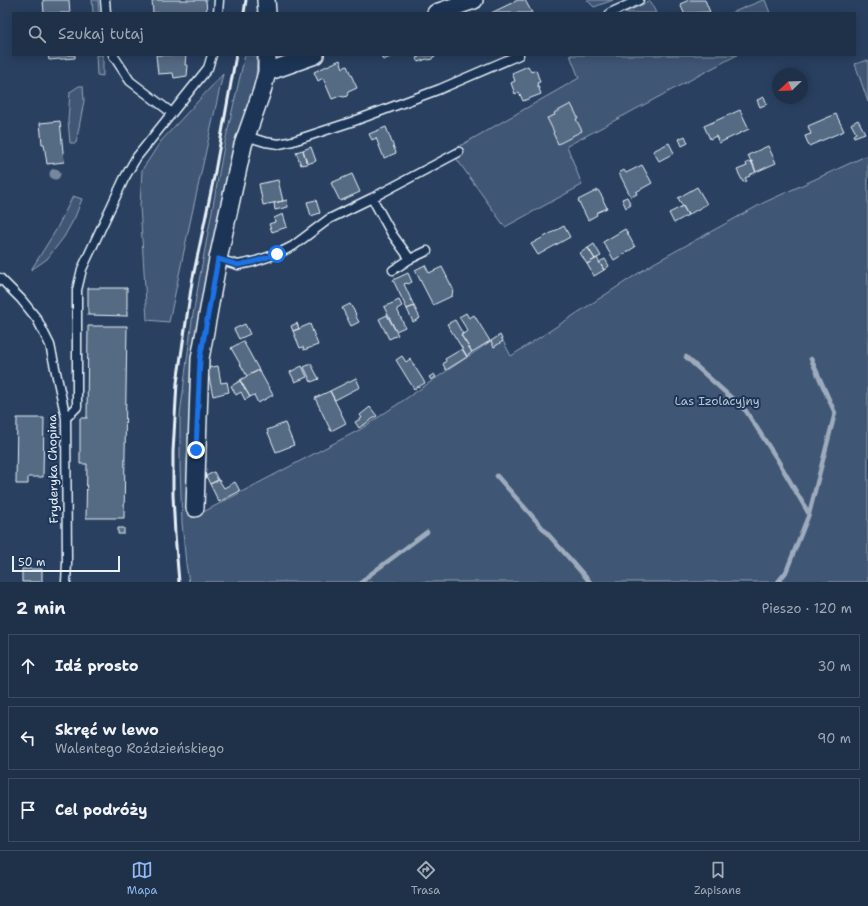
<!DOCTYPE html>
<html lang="pl">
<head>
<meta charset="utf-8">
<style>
  :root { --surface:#1f3049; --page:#2c3c53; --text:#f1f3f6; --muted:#a1a9b4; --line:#3c4b61; --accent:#90b9f0 }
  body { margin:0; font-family:"Shantell Sans",sans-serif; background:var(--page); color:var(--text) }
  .compass { position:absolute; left:772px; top:68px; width:36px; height:36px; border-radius:50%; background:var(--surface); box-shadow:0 2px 10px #0003; rotate:247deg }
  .scale { position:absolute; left:12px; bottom:10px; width:108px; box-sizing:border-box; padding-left:4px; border:2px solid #e8f1f8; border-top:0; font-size:11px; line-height:14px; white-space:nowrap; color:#e8f1f8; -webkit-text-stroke:3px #1d3557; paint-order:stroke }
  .stop { position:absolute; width:12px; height:12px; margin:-9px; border:3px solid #1a73e8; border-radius:50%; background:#fff }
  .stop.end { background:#1a73e8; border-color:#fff; box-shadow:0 1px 4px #0008 }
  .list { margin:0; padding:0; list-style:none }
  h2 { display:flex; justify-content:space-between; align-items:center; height:52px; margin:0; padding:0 16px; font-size:17px }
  h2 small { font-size:13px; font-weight:400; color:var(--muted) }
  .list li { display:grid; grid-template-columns:26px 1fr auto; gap:12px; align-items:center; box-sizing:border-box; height:64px; margin:0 8px 8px; padding:0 8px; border:1px solid var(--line); border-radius:0px }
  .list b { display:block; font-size:15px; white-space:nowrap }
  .list p { margin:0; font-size:13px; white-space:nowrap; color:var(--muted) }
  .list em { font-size:13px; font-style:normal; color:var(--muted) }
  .icon { flex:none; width:22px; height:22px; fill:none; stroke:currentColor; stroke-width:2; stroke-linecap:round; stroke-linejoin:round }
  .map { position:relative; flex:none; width:868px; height:582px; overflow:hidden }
  .search { position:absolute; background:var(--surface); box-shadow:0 2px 10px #0003; left:12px; right:12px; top:12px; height:44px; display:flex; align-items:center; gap:10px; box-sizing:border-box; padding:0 14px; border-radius:0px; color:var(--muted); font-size:15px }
  .sheet { height:268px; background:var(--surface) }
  nav { display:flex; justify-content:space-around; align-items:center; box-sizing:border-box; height:56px; border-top:1px solid var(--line); background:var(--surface); font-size:11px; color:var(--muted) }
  nav a { display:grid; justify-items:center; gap:2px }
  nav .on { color:var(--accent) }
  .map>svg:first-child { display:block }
  .green { fill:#415774; stroke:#94a4b6 }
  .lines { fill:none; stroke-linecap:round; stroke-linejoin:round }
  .stream { stroke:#9dabbd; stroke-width:4.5 }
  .building { fill:#556a83; stroke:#e8f1f8 }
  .lane-casing { stroke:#e8f1f8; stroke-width:11 }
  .street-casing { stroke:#e8f1f8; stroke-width:20 }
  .lane { stroke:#1d3557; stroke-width:8 }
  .street { stroke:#1d3557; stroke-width:17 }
  .rail { stroke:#e8f1f8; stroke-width:3 }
  .tree { fill:#77889e }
  .route { stroke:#1a73e8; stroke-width:5 }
  .labels { text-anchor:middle; stroke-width:4; stroke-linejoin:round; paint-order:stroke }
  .park-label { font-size:12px; fill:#b6c3d0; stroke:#1d3557 }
  .street-label { font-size:12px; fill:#e8f1f8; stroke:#1d3557 }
</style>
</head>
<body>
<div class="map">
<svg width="868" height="582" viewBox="0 0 868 582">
  <rect width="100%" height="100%" fill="#294061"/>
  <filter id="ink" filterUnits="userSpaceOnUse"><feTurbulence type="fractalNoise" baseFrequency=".025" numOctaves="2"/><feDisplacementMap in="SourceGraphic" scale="8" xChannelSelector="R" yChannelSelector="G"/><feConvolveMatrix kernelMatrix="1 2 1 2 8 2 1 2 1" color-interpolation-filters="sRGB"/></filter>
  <g filter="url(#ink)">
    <path class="green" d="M92,0H98L99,13H93Z
      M587,0H613L594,7Z
      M763,0H765L770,13H731Z
      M650,1L656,13H624Z
      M96,55H103V76L97,75Z
      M245,55H257L256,79L241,125L190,472L192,518L361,429L491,341L494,347L503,341L511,356L654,263L763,203L868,155V582H189L186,564L182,523L180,467V415L192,320L199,281L224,146Z
      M570,55H737L567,146L582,185L505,227L451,151L579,78Z
      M868,60V102L855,64Z
      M223,74L191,218L169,322L147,320L140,206L142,170L161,141Z
      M79,86H83L84,101L76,143H70L68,120L70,92Z
      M73,196L82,199L75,217L64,237L47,259L31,270L56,230Z"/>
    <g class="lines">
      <path class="stream" d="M686,357L746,411L777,459L809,514
        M497,476L590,582
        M362,582L368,576L427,532
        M778,582L786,572L809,514L835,413L811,359"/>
    </g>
    <path class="building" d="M43,0H69L70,13H44Z
      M152,0H206L207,13H153Z
      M518,0H525L532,13H491Z
      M689,0H705L710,12L684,13L680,4Z
      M48,55H75V58L49,60Z
      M156,55H186L185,65H188L187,76L174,78L173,73L158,74Z
      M381,55H395L383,60Z
      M418,55H438L433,57L432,59L429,60L427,59L418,62L416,58L419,57Z
      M340,60L343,68L347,66L357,88L348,92L347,96L344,97L340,96L332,99L323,78L318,81L314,72Z
      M528,66L531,72L536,70L540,82L537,83L541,94L523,101L519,92L515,94L511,83L515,81L512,73Z
      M764,97L767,104L760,107L757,100Z
      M571,104L578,118L576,119L582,131L572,136V137L558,144L553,133L554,132L547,118L555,115L554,113Z
      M740,110L749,129L719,143L716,136L710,139L704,126Z
      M836,114L844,131L809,146L805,136L811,134L808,126Z
      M858,120L865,133L854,137L853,135L856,133L851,124Z
      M60,121L64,162L47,164L44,144H42L40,123Z
      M386,127L396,153L384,158L376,138L372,140L369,134Z
      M685,136L688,143L682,146L679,139Z
      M669,143L674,153L659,161L653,151Z
      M768,146L776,163L756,172L748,155Z
      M311,147L316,161L307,164L303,150Z
      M303,150L307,164L301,165L296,152Z
      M752,161L756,172L749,175L750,176L745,178L747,181L743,182L737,170L747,166L746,163Z
      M642,165L652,183L636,192L637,194L631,197L619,173L624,170L626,173Z
      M352,174L360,192L340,201L331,183Z
      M278,180L283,201L263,205L259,184Z
      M697,187L707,204L688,215L678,198Z
      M598,190L603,198V200L607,208L596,213L597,215L588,220L578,200Z
      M627,197L631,205L626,208L622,199Z
      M287,200L288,207L275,210L274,203Z
      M316,200L320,213L311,216L307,202Z
      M683,206L688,215L674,223L669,213Z
      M283,214L287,227L272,232L269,224L275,222L274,218Z
      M564,226L570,237L538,255L531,244Z
      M625,229L635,247L614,260L603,242Z
      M594,244L601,256L595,259L588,248Z
      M588,248L595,259L587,264L580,253Z
      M597,258L604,270L594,276L587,264Z
      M605,259L609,266L604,270L599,262Z
      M425,265L429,273L442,267L453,289L452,296L433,305L415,270Z
      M408,273L412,282L408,284L407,283L404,284L414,306L407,309L393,280Z
      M88,288H127V316L88,315Z
      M399,300L402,306L397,309L405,327L396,331L384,307Z
      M350,304L356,314L355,315L359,322L351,326L342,308Z
      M414,306L420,318L413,322L407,309Z
      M466,313L469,318L474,315L490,341L472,352L461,335L468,331L459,317Z
      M387,315L398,335L389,339L379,319Z
      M455,320L463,334L461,335L472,352L467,356L447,324Z
      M297,323L299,329L293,331L291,326Z
      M245,324L250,334L239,339L234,329Z
      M310,324L318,345L304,350L303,347L300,348L293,331Z
      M88,326H127L124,518H86L87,464H80V418H87Z
      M500,335L503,341L494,347L491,341Z
      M243,341L259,370L247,376L231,348Z
      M462,349L467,357L446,370L443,364L446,361L445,359Z
      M402,356L406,362L410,359L425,383L414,389L396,360Z
      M311,364L319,379L311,382L304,367Z
      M218,366L221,383L227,382L229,392L213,396L207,368Z
      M302,366L307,377L295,382L290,372Z
      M259,370L273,395L258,403L254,395L250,397L240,380Z
      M434,374L436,377L431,380L429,377Z
      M356,378L360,387L335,400L330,391Z
      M240,381L250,397L245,400L241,392L236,395L231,386Z
      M330,391L346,423L331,431L315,398Z
      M370,407L377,416L359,428L355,422L362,418L360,415Z
      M17,418H44L43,477H28V484H16Z
      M285,423L294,445L276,452L267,430Z
      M214,472L218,480L210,484L206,476Z
      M219,480L224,488L235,482L240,491L219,502L210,484Z
      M118,528H124V534H118Z
      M22,569H42V582H22Z"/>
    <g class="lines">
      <defs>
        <path id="lane" d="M105,0L106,13
          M218,13L219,0
          M610,13L639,0
          M113,55L130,81L172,113
          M246,136L265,142L279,144L293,141L354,121L440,89L519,55
          M372,198L392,234L410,259
          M218,259L238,265L253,262L277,254L293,246L329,219L372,198L459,152
          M393,270L410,259L427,251
          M0,278L21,299L37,319L50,345L66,418L67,563L66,582
          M66,418L77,407V290L82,269L124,179L136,158L208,68L212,55"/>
        <path id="street" d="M266,0L267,13
          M436,13L474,0
          M267,72L315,55
          M195,508L200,359L218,259L243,145L262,91L267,72V55"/>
      </defs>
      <use href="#lane" class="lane-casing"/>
      <use href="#street" class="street-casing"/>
      <use href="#lane" class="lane"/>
      <use href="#street" class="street"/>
      <path class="rail" d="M244,13L246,0
        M179,582L175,534L173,495V452L177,383L192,282L214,177L236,55"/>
    </g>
    <circle class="tree" cx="55" cy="174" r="5.5"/>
  </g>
  <g class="lines" filter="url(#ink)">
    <path class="route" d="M196,450L200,359L218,259L238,265L253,262L277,254"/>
  </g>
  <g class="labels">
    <g class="park-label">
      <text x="717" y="405">Las Izolacyjny</text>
    </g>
    <g class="street-label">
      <text transform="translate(53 469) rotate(-91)" y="4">Fryderyka Chopina</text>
    </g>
  </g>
</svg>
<svg class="compass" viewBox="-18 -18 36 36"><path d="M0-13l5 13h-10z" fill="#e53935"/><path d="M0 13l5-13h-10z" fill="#a1a9b4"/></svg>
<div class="scale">50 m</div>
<div class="stop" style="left:277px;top:254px"></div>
<div class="stop end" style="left:196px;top:450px"></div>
<div class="search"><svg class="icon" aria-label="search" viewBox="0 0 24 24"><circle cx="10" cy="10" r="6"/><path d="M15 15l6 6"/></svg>Szukaj tutaj</div>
</div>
<section class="sheet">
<h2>2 min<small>Pieszo · 120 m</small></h2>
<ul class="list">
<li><svg class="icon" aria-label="ahead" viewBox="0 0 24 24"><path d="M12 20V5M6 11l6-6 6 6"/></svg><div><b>Idź prosto</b></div><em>30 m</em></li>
<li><svg class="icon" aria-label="left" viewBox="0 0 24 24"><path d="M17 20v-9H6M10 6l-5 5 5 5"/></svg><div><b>Skręć w lewo</b><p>Walentego Roździeńskiego</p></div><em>90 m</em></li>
<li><svg class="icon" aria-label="arrive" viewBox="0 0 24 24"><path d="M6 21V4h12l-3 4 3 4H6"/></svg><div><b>Cel podróży</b></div></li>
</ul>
</section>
<nav>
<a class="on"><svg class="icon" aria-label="map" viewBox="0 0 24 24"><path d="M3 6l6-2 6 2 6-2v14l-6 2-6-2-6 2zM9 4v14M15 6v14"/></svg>Mapa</a>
<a><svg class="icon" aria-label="directions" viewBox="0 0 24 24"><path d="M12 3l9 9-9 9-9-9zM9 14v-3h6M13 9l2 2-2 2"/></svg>Trasa</a>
<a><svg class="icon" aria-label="saved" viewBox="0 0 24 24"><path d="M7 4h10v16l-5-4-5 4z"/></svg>Zapisane</a>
</nav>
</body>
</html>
